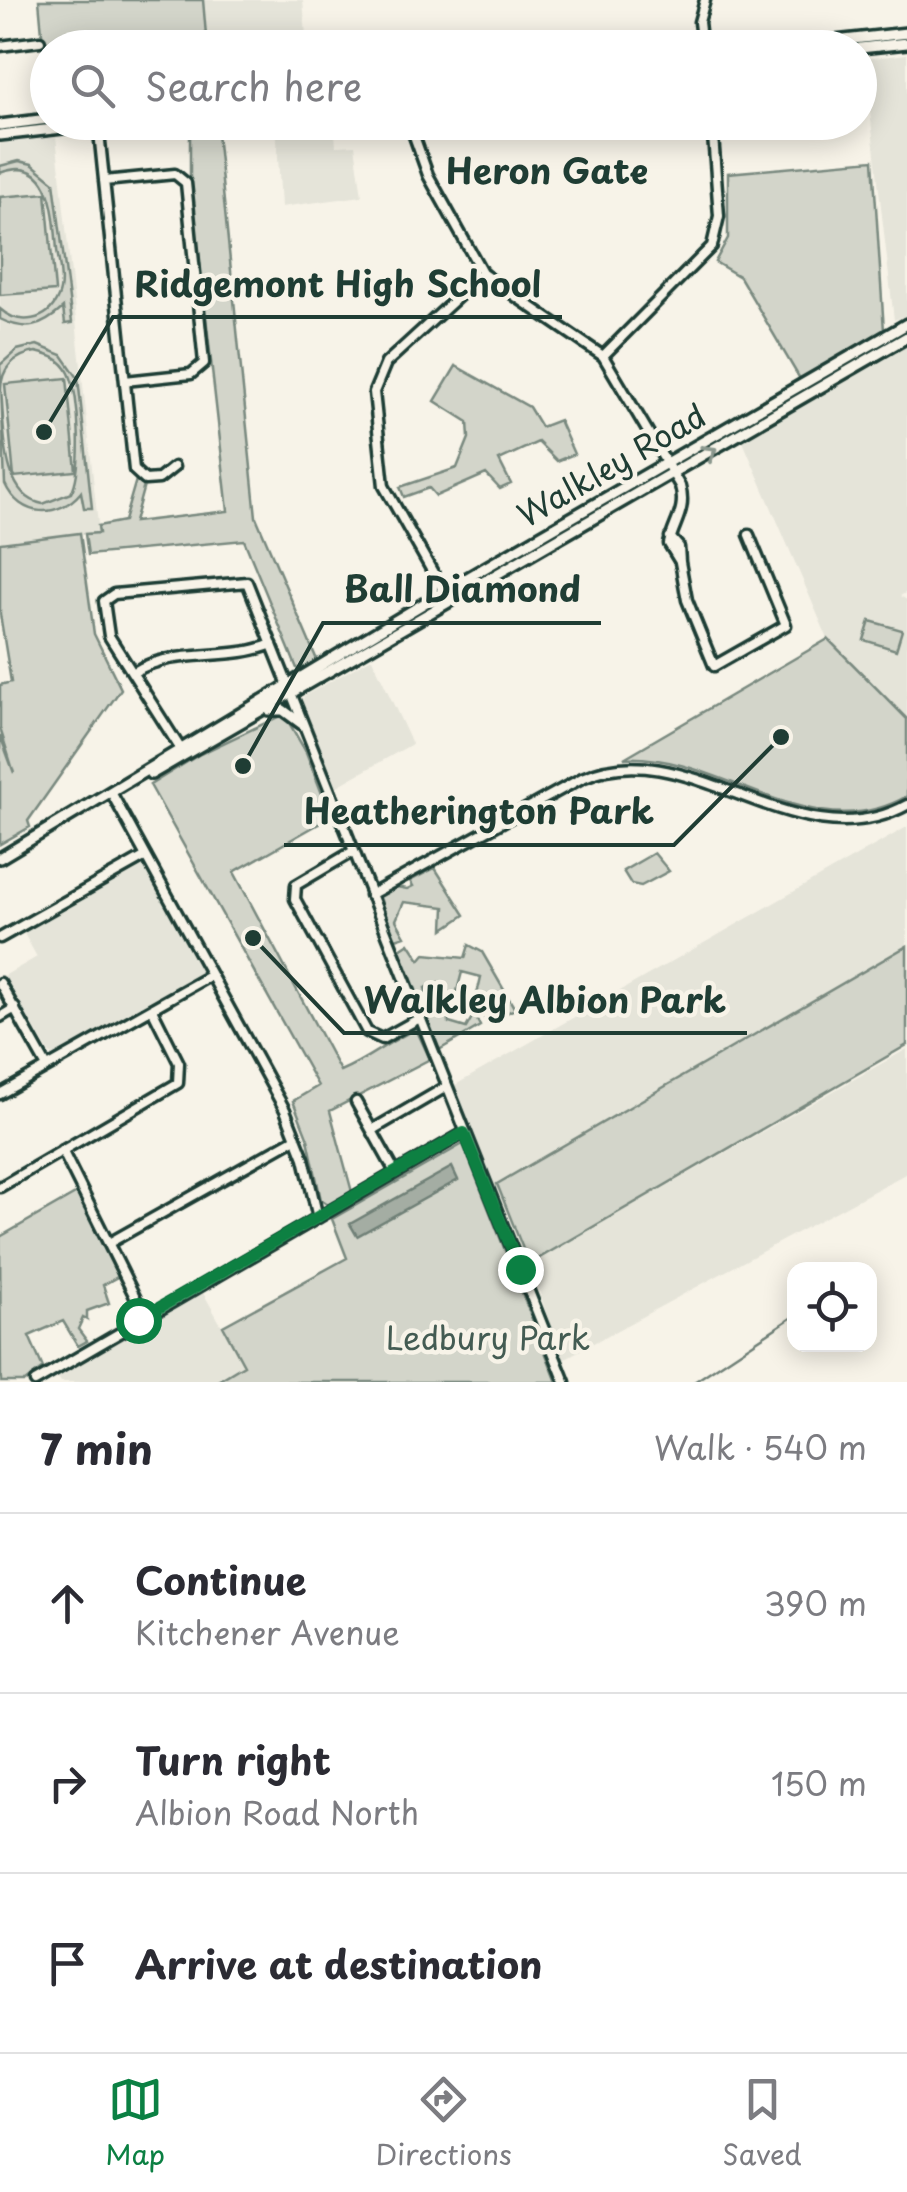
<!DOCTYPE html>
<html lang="en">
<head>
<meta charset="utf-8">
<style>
  :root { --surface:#fff; --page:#f7f7f7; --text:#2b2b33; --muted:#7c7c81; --line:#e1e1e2; --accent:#0b8043 }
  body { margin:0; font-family:"Playpen Sans",sans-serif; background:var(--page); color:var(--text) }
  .controls { position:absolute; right:30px; bottom:30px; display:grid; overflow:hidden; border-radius:20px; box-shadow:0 5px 25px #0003 }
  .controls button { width:90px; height:90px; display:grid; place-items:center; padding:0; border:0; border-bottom:2px solid var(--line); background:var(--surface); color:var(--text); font:50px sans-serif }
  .stop { position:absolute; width:30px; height:30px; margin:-22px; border:8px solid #0b8043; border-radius:50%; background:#fff }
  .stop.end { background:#0b8043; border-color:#fff; box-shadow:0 2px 10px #0008 }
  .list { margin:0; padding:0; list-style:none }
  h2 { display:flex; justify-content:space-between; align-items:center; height:130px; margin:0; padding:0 40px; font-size:42px }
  h2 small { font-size:32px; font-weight:400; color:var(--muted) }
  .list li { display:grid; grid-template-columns:65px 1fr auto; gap:30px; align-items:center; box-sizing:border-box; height:180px; padding:0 40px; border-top:2px solid var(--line) }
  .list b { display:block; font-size:38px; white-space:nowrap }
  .list p { margin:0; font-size:32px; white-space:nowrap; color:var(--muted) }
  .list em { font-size:32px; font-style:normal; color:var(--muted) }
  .icon { flex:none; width:55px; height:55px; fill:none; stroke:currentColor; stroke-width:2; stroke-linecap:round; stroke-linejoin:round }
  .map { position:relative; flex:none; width:907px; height:1382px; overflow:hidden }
  .search { position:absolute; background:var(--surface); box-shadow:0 5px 25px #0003; left:30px; right:30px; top:30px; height:110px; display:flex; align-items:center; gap:25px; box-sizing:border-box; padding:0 35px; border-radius:55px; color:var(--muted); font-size:38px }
  .sheet { height:670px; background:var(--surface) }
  nav { display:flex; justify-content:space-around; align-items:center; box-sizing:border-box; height:140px; border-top:2px solid var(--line); background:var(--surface); font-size:28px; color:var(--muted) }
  nav a { display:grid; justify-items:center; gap:5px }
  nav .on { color:var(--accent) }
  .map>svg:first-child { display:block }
  .built { fill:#e5e4d9 }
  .green { fill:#d3d5ca; stroke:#79897f; stroke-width:2.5; fill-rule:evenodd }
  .water { fill:#a4ada3; stroke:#6f8077; stroke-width:2.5 }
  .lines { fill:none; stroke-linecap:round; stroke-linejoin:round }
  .stream { stroke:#6f8077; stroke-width:2.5 }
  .minor-casing { stroke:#1f3d34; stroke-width:15 }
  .major-casing { stroke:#1f3d34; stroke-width:16 }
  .minor { stroke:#f7f3e8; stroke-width:8 }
  .major { stroke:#f7f3e8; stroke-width:9 }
  .oneway { stroke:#8b988e }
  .route { stroke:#0b8043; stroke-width:12 }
  .labels { text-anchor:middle; stroke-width:9; stroke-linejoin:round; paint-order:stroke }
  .street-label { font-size:32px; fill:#1f3d34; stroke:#f7f3e8 }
  .park-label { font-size:32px; fill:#435b52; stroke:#f7f3e8 }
  .neighbourhood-label { font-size:35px; font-weight:bold; fill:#1f3d34; stroke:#f7f3e8 }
  .leader { fill:none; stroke:#1f3d34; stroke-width:4 }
  .callout-dot { fill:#1f3d34; stroke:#f7f3e8; stroke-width:4 }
  .callout-label { font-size:35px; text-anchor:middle; font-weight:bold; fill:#1f3d34; stroke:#f7f3e8; stroke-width:9; stroke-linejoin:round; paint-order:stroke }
</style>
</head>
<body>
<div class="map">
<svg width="907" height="1382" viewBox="0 0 907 1382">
  <rect width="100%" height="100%" fill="#f7f3e8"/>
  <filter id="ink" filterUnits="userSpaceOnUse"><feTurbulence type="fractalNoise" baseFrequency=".01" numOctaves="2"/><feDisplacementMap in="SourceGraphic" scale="20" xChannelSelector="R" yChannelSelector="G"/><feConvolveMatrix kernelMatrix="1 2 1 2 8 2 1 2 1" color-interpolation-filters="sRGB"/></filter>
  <g filter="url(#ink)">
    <path class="built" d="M203,0H303L307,47H207Z
      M907,54V315L894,320L864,59Z
      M276,123H334L336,146L355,145L362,196L281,207Z
      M56,136L99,533L0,544V143Z
      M907,343V592L900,596L907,600V719L828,639L741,437Z
      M372,658L412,744L334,788L301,704L304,696Z
      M907,827V950L491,1193L450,1088Z
      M143,865L201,967L199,975L57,1056L49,1053L4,976L37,957L22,930Z
      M907,1049V1173L562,1360L530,1264Z
      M202,1291L244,1365L216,1382H61L57,1376Z"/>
    <path class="green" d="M39,0H203L207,47L48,48L47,89Z
      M496,35L520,38V47H424Z
      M190,123H216L256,517L317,660L298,671L244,540L88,555L85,534L99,533L98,526L124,521L136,480L145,482L134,522L228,511L190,176Z
      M873,160L884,331L800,379L740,277L715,262L728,238V173Z
      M19,161L32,164L54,182L72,323L65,324L63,308C41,328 26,332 0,319V309C19,326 48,322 58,297C64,284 59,264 57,250C54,215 53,153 0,173V166Z
      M46,193L55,291L0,295V197Z
      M37,345L62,355L78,378L92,508H84L81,492C59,519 20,518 5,484L0,365L17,350ZM36,352C50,355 62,359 69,373C80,396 83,472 71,493L43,504C0,496 5,427 1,390C1,368 15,355 36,352Z
      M456,366L529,407L541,427L559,420L574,454L557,461L538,442L499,460L511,484L500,489L486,474L436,496L429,488L404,497L400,487L457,468L469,438L468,422L435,401Z
      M67,378L76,471L14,477L5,384Z
      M80,533L94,634L121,689L28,821L30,827L0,844V735L14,773L0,728V685L11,682L0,614V543Z
      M870,621L902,630L896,650L864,640Z
      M828,639L907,719V796C812,851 721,753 624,758Z
      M284,714L306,752L331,817L234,872L340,1071C369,1059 387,1042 416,1029L430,1059L330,1111L352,1192L328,1205L321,1200L308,1139L293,1101L318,1086L150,785L200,754Z
      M654,853L669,871L641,886L631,884L623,871Z
      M435,868L465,915L444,929L445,907L404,902L396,920L405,936L393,940L380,897L397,887L407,889L413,886L410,881Z
      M409,943L420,960L425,954L465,958L469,945L482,952L515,1009L487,1022L475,1003L481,977L462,972L456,995L443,991L438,983L425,988L429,1002L421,1007L397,951Z
      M907,946V1045L529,1264L497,1184Z
      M447,1009L449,1023L466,1028L474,1014L480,1026L439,1050L424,1017Z
      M463,1144L557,1382H216L244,1365L223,1326L347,1258L332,1219Z
      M77,1193L119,1276L103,1285L109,1303L87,1311V1320L83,1318L78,1329L87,1341L78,1346L63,1321L29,1336L43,1368L25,1382H1L0,1237Z"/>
    <path class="water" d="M452,1167L458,1180L357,1236L350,1224Z"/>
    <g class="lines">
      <path class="stream" d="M694,1382L794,1316"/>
      <defs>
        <path id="minor" d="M0,46L40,41
          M702,48L699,22L705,0
          M98,122L134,470L145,480L159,479L174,467
          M409,122L428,175L483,274L603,356L680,486C687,510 674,522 669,544L680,562L679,547L670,537
          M104,181L175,174L186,183L204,363L191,374L125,381
          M603,356L712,246L719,216L712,122
          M680,562L687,600L714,666L786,625L749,535
          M449,601L384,486L374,392L386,363L483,274
          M134,672C173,647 229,662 272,644
          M180,748L109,636L104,601L114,594L247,582L565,1382
          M112,794L285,1110L304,1158L318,1218
          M352,852L296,885L295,899L367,1032L382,1039L418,1019
          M370,895L582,778C688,729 796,866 907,805
          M0,938L146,856
          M0,983L47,1067
          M0,1017L15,1008
          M0,1094L211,975
          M356,1102L395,1172
          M372,1130L446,1087
          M62,1150L145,1317
          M0,1187L178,1083L179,1063L152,1009
          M109,1243L296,1138
          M35,1382L464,1133"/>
        <path id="major" d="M772,48L907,33
          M860,48L907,43
          M0,125L48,119
          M0,135L116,122
          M269,710H283L302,724
          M151,774L907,337
          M0,858L443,592L907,324"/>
      </defs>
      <use href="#minor" class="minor-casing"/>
      <use href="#major" class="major-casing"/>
      <use href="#minor" class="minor"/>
      <use href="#major" class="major"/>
    </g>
    <defs><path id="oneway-chevron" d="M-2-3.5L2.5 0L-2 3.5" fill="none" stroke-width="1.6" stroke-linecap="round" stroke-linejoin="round" transform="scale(2.5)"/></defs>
    <use class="oneway" href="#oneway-chevron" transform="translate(710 452) rotate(-30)"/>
  </g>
  <g class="lines" filter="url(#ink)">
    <path class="route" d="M138,1320L464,1133L520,1269"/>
  </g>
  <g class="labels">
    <g class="street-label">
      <text transform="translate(612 466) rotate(-30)" y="11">Walkley Road</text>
    </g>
    <g class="park-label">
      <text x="488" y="1350">Ledbury Park</text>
    </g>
    <g class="neighbourhood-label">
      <text x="547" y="184">Heron Gate</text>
    </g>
  </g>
  <path class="leader" d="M44 432L113 317H562M243 766L323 623H601M781 737L674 845H284M253 938L344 1033H747"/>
  <g class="callout-dot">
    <circle cx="44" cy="432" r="10"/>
    <circle cx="243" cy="766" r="10"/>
    <circle cx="781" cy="737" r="10"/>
    <circle cx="253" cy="938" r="10"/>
  </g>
  <g class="callout-label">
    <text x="338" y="297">Ridgemont High School</text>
    <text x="462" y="602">Ball Diamond</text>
    <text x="479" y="824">Heatherington Park</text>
    <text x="545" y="1013">Walkley Albion Park</text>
  </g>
</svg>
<div class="controls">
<button><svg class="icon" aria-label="locate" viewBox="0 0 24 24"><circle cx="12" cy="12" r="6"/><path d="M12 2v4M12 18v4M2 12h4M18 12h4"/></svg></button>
</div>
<div class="stop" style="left:138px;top:1320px"></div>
<div class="stop end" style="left:520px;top:1269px"></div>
<div class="search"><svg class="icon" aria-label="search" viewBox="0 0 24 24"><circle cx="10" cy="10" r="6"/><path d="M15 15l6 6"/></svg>Search here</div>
</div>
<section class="sheet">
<h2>7 min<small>Walk · 540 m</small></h2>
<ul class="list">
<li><svg class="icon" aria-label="ahead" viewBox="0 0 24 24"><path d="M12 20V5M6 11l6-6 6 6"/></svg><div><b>Continue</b><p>Kitchener Avenue</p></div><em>390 m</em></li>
<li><svg class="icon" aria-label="right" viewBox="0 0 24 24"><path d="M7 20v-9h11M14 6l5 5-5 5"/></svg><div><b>Turn right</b><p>Albion Road North</p></div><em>150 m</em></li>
<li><svg class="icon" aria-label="arrive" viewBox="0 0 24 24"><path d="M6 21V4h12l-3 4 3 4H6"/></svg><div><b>Arrive at destination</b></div></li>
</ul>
</section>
<nav>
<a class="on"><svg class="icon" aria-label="map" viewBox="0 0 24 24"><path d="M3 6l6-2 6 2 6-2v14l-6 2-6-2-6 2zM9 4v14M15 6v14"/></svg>Map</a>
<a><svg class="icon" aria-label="directions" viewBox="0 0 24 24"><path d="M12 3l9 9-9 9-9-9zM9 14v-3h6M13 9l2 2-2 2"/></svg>Directions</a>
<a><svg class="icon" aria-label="saved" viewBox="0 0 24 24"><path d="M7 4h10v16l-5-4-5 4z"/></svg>Saved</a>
</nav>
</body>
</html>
